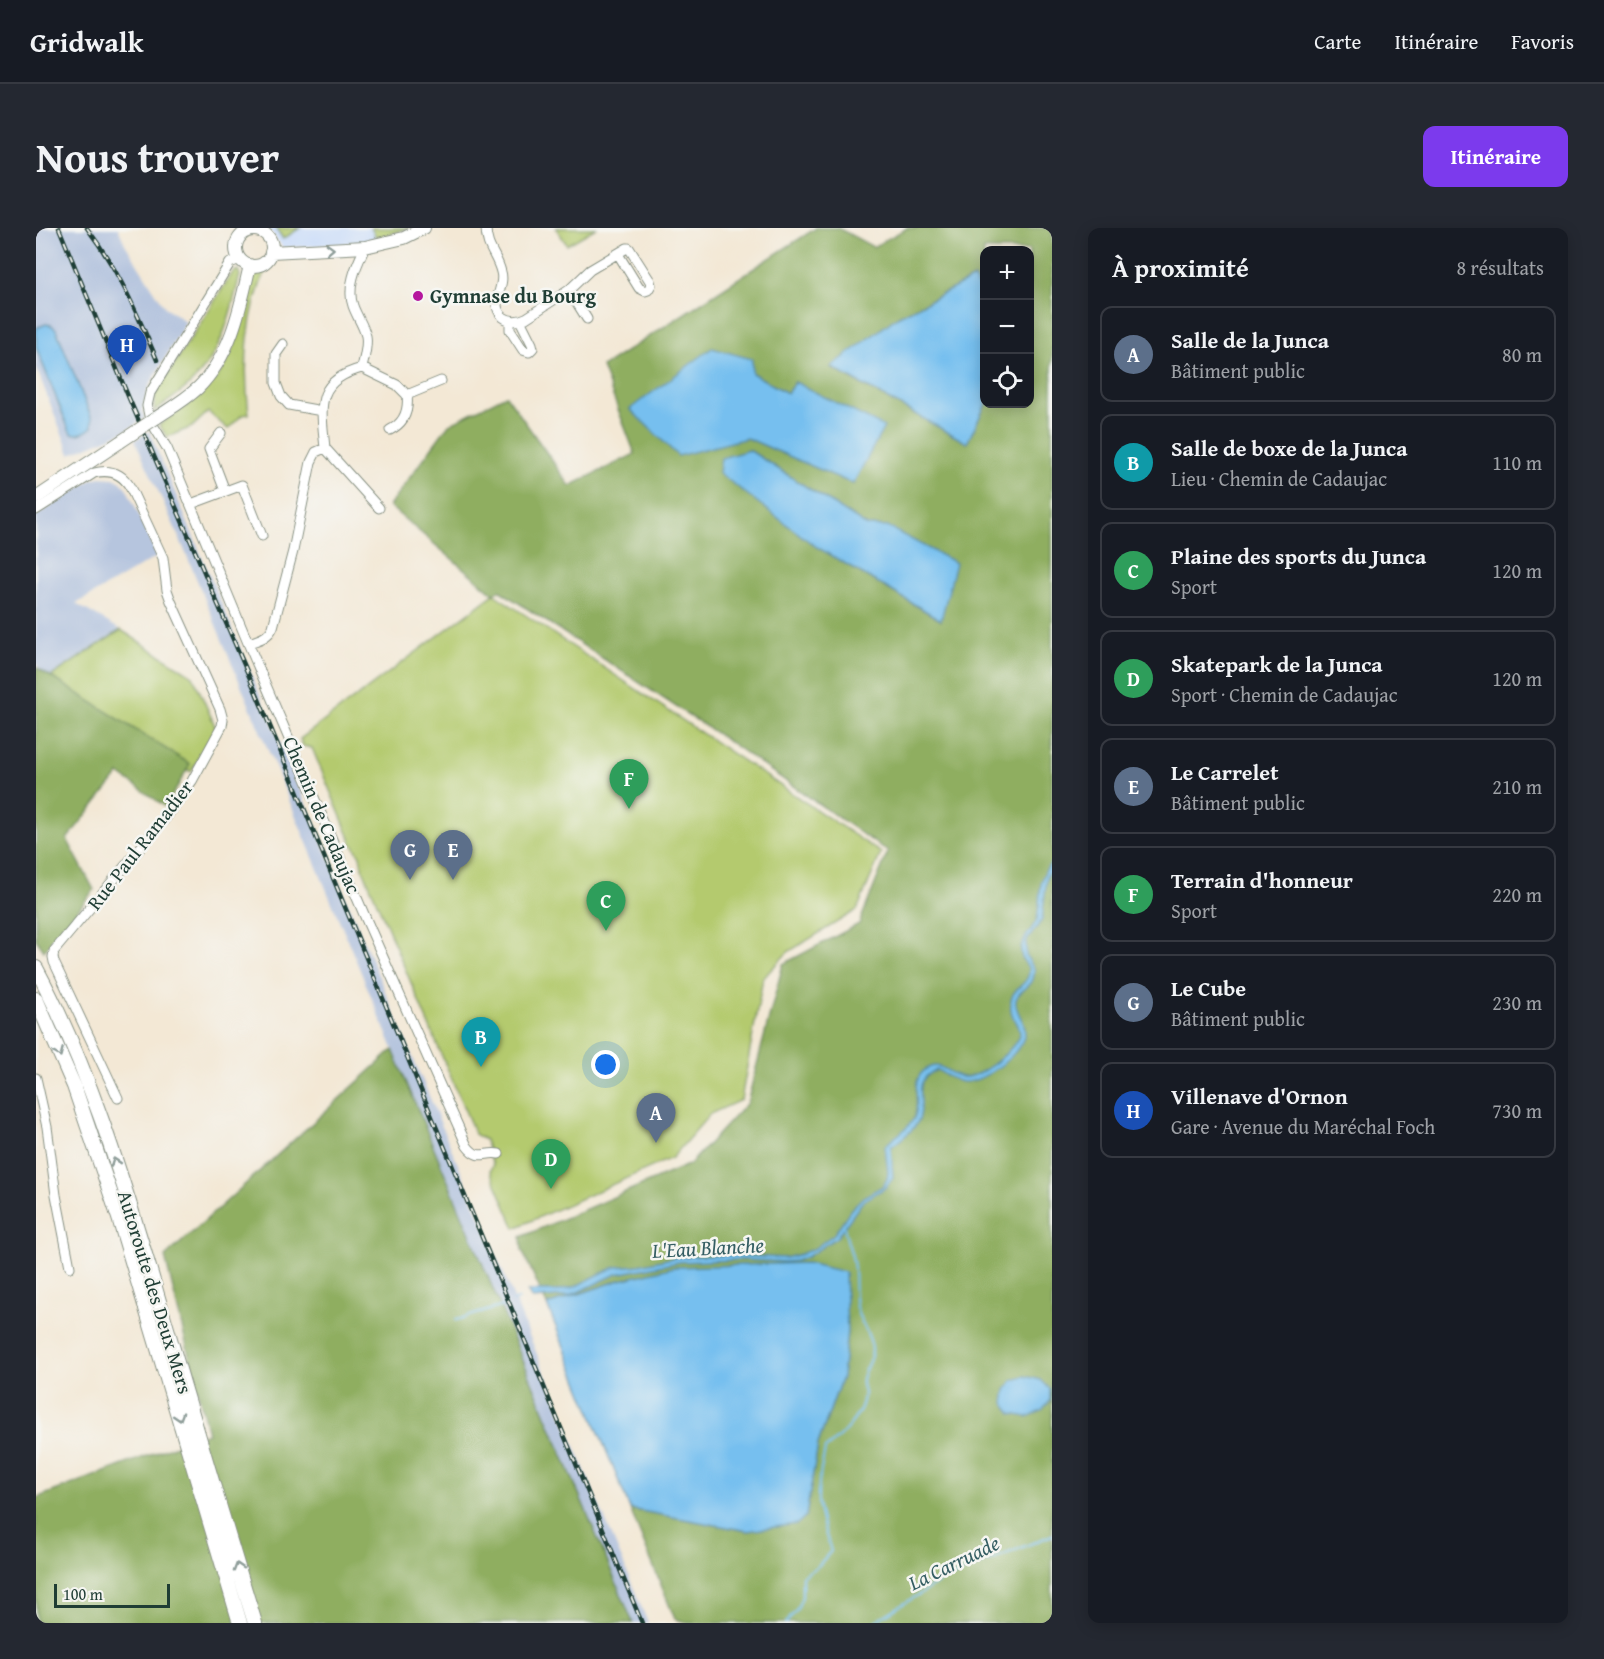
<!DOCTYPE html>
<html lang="fr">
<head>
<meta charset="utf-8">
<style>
  :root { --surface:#171b24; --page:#242831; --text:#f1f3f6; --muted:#9ea1a6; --line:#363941; --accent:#7c3aed }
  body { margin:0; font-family:"Gentium Book Plus",serif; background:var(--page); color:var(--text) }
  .controls { position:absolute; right:18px; top:18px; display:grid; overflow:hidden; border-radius:12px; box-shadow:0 3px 15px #0003 }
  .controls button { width:54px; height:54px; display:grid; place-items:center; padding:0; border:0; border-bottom:2px solid var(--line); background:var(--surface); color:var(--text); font:30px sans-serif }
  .scale { position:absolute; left:18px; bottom:15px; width:116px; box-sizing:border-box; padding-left:6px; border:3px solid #1f3d34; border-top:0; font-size:16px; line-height:21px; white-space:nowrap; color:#1f3d34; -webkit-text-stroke:4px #f6f6f2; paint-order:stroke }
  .you { position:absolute; left:570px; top:837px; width:21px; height:21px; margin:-15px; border:4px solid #fff; border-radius:50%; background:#1a73e8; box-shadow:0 0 0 9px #1a73e833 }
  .badge { display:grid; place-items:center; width:39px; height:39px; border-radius:50%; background:var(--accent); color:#fff; font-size:20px; font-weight:700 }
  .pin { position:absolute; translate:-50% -50px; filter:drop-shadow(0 2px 3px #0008) }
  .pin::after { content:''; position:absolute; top:32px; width:21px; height:18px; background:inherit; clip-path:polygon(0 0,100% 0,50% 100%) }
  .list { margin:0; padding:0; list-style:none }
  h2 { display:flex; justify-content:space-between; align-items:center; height:78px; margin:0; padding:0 24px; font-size:26px }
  h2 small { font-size:20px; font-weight:400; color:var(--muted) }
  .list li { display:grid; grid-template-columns:39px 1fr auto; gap:18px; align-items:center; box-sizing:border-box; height:96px; margin:0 12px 12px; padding:0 12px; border:2px solid var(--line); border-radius:12px }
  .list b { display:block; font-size:22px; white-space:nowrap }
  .list p { margin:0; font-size:20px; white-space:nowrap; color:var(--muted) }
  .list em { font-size:20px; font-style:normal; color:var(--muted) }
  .icon { flex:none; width:33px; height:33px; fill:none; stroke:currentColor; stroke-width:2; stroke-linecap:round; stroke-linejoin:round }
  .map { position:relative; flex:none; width:1016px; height:1395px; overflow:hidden; border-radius:12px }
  header { display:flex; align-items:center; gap:36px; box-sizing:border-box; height:84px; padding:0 30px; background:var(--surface); border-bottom:2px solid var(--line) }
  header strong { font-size:28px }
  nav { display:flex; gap:33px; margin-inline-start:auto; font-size:21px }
  .intro { display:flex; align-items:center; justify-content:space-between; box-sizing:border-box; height:144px; padding:0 36px }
  h1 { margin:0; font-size:42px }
  .button { padding:15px 27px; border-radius:12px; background:var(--accent); color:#fff; font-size:21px; font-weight:700 }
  main { display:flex; gap:36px; padding:0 36px }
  aside { flex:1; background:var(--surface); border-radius:12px; box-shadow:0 3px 15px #0003 }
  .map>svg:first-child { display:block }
  .built { fill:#c9dcf9 }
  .industrial { fill:#b6c5de }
  .green { fill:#b4ca6e; stroke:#6a8451; stroke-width:1.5 }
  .forest { fill:#8fae61; stroke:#57764a; stroke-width:1.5; fill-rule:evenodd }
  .water { fill:#76bfef; stroke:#4a7e92; stroke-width:1.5 }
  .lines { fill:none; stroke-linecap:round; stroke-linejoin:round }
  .stream { stroke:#76bfef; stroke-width:2 }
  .minor-casing { stroke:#899284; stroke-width:11 }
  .major-casing { stroke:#899284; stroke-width:14 }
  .highway-casing { stroke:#899284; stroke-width:16 }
  .minor { stroke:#fff; stroke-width:9 }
  .major { stroke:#fff; stroke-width:12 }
  .highway { stroke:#fff; stroke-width:14 }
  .rail-casing { stroke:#1f3d34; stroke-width:4.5 }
  .rail { stroke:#f6f6f2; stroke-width:2; stroke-dasharray:7; stroke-linecap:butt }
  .major-bridge-casing { stroke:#899284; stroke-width:14; stroke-linecap:butt }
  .major-bridge { stroke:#fff; stroke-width:12 }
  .oneway { stroke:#8f9e9a }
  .poi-dot { fill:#b5179e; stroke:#f6f6f2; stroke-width:2 }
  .labels { text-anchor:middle; stroke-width:5; stroke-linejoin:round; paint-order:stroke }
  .poi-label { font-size:20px; font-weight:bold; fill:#1f3d34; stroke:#f6f6f2; text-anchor:start }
  .street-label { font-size:20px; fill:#1f3d34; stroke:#f6f6f2 }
  .water-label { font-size:21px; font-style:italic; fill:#355e63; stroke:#f6f6f2 }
</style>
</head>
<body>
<header>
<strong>Gridwalk</strong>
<nav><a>Carte</a><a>Itinéraire</a><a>Favoris</a></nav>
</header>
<div class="intro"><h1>Nous trouver</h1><a class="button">Itinéraire</a></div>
<main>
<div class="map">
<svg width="1016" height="1395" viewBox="0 0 1016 1395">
  <rect width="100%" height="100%" fill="#f6f6f2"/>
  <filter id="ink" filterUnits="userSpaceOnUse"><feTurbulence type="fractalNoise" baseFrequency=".0167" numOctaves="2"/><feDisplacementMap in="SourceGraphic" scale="12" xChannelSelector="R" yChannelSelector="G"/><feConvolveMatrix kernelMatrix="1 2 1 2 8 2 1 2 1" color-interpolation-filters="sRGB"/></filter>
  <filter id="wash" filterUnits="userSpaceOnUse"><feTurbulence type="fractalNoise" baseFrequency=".008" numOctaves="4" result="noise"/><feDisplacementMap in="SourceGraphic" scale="24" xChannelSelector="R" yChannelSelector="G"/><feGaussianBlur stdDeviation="1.35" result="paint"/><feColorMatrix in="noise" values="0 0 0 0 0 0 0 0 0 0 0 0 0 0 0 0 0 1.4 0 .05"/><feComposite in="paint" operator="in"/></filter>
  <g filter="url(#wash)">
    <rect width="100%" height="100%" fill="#f3e8d5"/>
    <path class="built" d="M232,0H335L341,11L320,15L247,20Z"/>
    <path class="industrial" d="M0,0H82L89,16L129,79L150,94L112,160L106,182L109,190L91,202L34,226L0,139Z
      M113,203L458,1022L612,1395H597L143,309L99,212Z
      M64,249L78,250L85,254L91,261L122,328L40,376L85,402L11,451L0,435V288L55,252Z"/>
    <path class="green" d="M240,0H264L247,11Z
      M335,0H373L341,11Z
      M520,0H560L531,17Z
      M231,40C210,84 207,138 213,186L206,187L192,201L172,184L156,199L131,209L123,197C140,185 158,174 172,160C200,131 207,90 216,52L219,48Z
      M202,42L204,47C194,87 187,125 155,155C144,166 131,174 118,183L119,166L197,44Z
      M458,366L845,625L821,682L752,724L727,750L705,872L674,886L636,930L479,1000L456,947L454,942L457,937L449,912L439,906L326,639L324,628L316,615L276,520L267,518L264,511Z
      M85,402L157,448L180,500L155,544L10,458L11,451Z"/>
    <path class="forest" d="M780,0H802L837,19L871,0H1016V1395H654L639,1391L594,1281L712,1303L770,1288L782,1216L806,1149L811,1103L584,1052L511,1077L486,1022L485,1009L654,936L711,875L747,736L823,696L852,624L695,515L463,362L458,366L353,278L413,196L470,167L534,258L599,226L566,139ZM948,22H993V176H950L931,215L795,140L861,89L937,50L948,72ZM716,145L751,165L759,154L817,256L711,210ZM713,222L831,298L852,299L904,392L779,318L684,245Z
      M0,439L154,536L130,579L83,546L31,611L58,662L8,723L0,711Z
      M357,822L597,1395H0V1270L172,1205L129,1029Z"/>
    <path class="water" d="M938,50L948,72L950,176L931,215L795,139L861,89Z
      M10,96L15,97L20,101L56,191V199C51,204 42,208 35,205L33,202L0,119V100Z
      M676,120L716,131V145L751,165L759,154L848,199L817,256L711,210L642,228L594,181Z
      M713,222L831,298L852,299L920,335L905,392L779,318L683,245L685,230Z
      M1016,634V642L1011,648L1006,692L990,714V728L999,742C998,746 998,752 995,755C990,762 983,762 980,772C978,783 989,792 989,802C990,824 947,856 926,854C918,853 908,846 901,842C875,853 889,868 884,888C881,901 865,911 855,919L857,950L849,960L827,973L801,1009L771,1029L760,1033L749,1034L707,1032L644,1034L581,1046L534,1068L496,1071L491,1063H522L538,1059L570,1043L580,1039L603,1037L641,1029L695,1027L749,1030L765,1026L779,1020L798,1006L815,981L827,969L847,958L851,951L852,944L849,918C858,908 871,903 878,890C886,874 871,851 892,840C905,833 913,847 926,849C943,852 982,820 984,804C981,796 976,790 975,782C971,757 995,760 993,740C987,733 984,729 985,720C987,709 997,701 1001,691C1002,687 1002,682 1003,677C1004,661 1004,646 1016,634Z
      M771,1035L809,1044L811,1103L806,1149L782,1216L770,1288L761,1296L712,1303L594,1281L511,1077L584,1052L638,1039Z
      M989,1148L1005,1152L1014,1161V1173L1006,1183L991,1189L976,1186L968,1175L970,1162L976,1153Z"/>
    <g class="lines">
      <path class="stream" d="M477,1073L483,1071
        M420,1092L467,1078
        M750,1395L760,1383L766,1369V1348L782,1338L795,1323C790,1307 784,1290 782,1273C781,1256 786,1238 789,1221C804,1210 828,1186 828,1166C828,1161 825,1157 826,1152C827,1141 836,1133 836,1122C836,1109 825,1095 821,1083C816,1065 821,1046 816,1028C813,1017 809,1008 808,997
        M836,1395L907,1352L1016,1307"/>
    </g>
  </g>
  <g filter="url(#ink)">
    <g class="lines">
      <defs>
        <path id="minor" d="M450,0C450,20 461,27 465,44C470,59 452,75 467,89C474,94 483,93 490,90L533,62L554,42L591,20H593L614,53L615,57L612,62L609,63L603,60L582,26
          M204,31L194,35L114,165L111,178L114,192L131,220L212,415L330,691L431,918C443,934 449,923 463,926
          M533,62L551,91
          M474,92V102L487,122L493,124L497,120L496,116L484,92
          M247,116L240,126V155L245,168L253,177L286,183
          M326,140L361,157L371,167C373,183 368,195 354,202
          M371,167L405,153
          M185,205L173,221L189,263
          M289,220C285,179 278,153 326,140C328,130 332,118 330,108C326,92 314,81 315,64C315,48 323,33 329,19
          M155,276L206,257L226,308
          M0,282L58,245C74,241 86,245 94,259L127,330L131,362L135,373L184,481L187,492L186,498L156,553L131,588L18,723L17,729L18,734L82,870
          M212,415C222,412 232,410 237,399L257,323L275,234L280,224L289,220L343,280
          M0,850L11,899L20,967L34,1039"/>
        <path id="major" d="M200 20a18 18 0 1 1 36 0a18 18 0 1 1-36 0Z
          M235,24L329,19L368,10L388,0
          M120,190C135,180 149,172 162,160C195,127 204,81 214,37
          M0,270L84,214"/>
        <path id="highway" d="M0,740C51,835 84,943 115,1046C149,1162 183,1279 219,1395
          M0,771L38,858L83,990L204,1395"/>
      </defs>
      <use href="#minor" class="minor-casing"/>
      <use href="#major" class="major-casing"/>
      <use href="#highway" class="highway-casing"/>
      <use href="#minor" class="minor"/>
      <use href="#major" class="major"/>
      <use href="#highway" class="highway"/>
      <defs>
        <path id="rail" d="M23,0L92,168L219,462L606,1395
          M51,0C84,44 100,83 121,132"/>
      </defs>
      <use href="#rail" class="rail-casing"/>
      <use href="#rail" class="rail"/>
      <defs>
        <path id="major-bridge" d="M84,214L120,190"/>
      </defs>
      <use href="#major-bridge" class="major-bridge-casing"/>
      <use href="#major-bridge" class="major-bridge"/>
    </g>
    <defs><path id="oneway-chevron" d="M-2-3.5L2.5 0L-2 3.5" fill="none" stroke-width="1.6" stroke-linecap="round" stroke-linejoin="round" transform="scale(1.5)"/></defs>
    <g class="oneway">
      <use href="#oneway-chevron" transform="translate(294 21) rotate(-2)"/>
      <use href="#oneway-chevron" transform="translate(23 825) rotate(67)"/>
      <use href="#oneway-chevron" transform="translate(79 934) rotate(-109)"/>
      <use href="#oneway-chevron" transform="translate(143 1189) rotate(73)"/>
      <use href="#oneway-chevron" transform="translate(202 1339) rotate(-107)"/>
    </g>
  </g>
  <circle class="poi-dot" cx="382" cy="68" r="6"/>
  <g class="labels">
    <g class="poi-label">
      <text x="394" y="75">Gymnase du Bourg</text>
    </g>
    <g class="street-label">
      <text transform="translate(286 587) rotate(67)" y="7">Chemin de Cadaujac</text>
      <text transform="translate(104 617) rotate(-52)" y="7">Rue Paul Ramadier</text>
      <text transform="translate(119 1064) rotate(73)" y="7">Autoroute des Deux Mers</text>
    </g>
    <g class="water-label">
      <text transform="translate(672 1020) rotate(-3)" y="7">L'Eau Blanche</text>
      <text transform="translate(918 1335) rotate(-26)" y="7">La Carruade</text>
    </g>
  </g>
</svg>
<div class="controls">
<button>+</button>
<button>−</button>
<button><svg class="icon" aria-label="locate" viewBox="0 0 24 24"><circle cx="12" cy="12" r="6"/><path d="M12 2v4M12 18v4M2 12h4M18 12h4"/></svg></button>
</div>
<div class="scale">100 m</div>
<div class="you"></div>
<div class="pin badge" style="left:620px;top:915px;background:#5c6f8a">A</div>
<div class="pin badge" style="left:445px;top:839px;background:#0f9aa8">B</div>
<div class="pin badge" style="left:570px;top:703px;background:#2e9e5b">C</div>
<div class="pin badge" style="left:515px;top:961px;background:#2e9e5b">D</div>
<div class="pin badge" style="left:417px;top:652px;background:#5c6f8a">E</div>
<div class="pin badge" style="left:593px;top:581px;background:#2e9e5b">F</div>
<div class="pin badge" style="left:374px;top:652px;background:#5c6f8a">G</div>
<div class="pin badge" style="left:91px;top:147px;background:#1a4fb4">H</div>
</div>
<aside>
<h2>À proximité<small>8 résultats</small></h2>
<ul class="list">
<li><span class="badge" style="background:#5c6f8a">A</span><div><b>Salle de la Junca</b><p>Bâtiment public</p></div><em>80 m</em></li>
<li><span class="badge" style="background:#0f9aa8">B</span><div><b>Salle de boxe de la Junca</b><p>Lieu · Chemin de Cadaujac</p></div><em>110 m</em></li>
<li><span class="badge" style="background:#2e9e5b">C</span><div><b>Plaine des sports du Junca</b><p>Sport</p></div><em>120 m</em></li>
<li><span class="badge" style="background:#2e9e5b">D</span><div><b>Skatepark de la Junca</b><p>Sport · Chemin de Cadaujac</p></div><em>120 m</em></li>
<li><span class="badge" style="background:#5c6f8a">E</span><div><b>Le Carrelet</b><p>Bâtiment public</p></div><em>210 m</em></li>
<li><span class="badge" style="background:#2e9e5b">F</span><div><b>Terrain d'honneur</b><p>Sport</p></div><em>220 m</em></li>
<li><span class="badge" style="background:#5c6f8a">G</span><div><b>Le Cube</b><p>Bâtiment public</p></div><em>230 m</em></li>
<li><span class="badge" style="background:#1a4fb4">H</span><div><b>Villenave d'Ornon</b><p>Gare · Avenue du Maréchal Foch</p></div><em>730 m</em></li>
</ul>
</aside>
</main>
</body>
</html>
